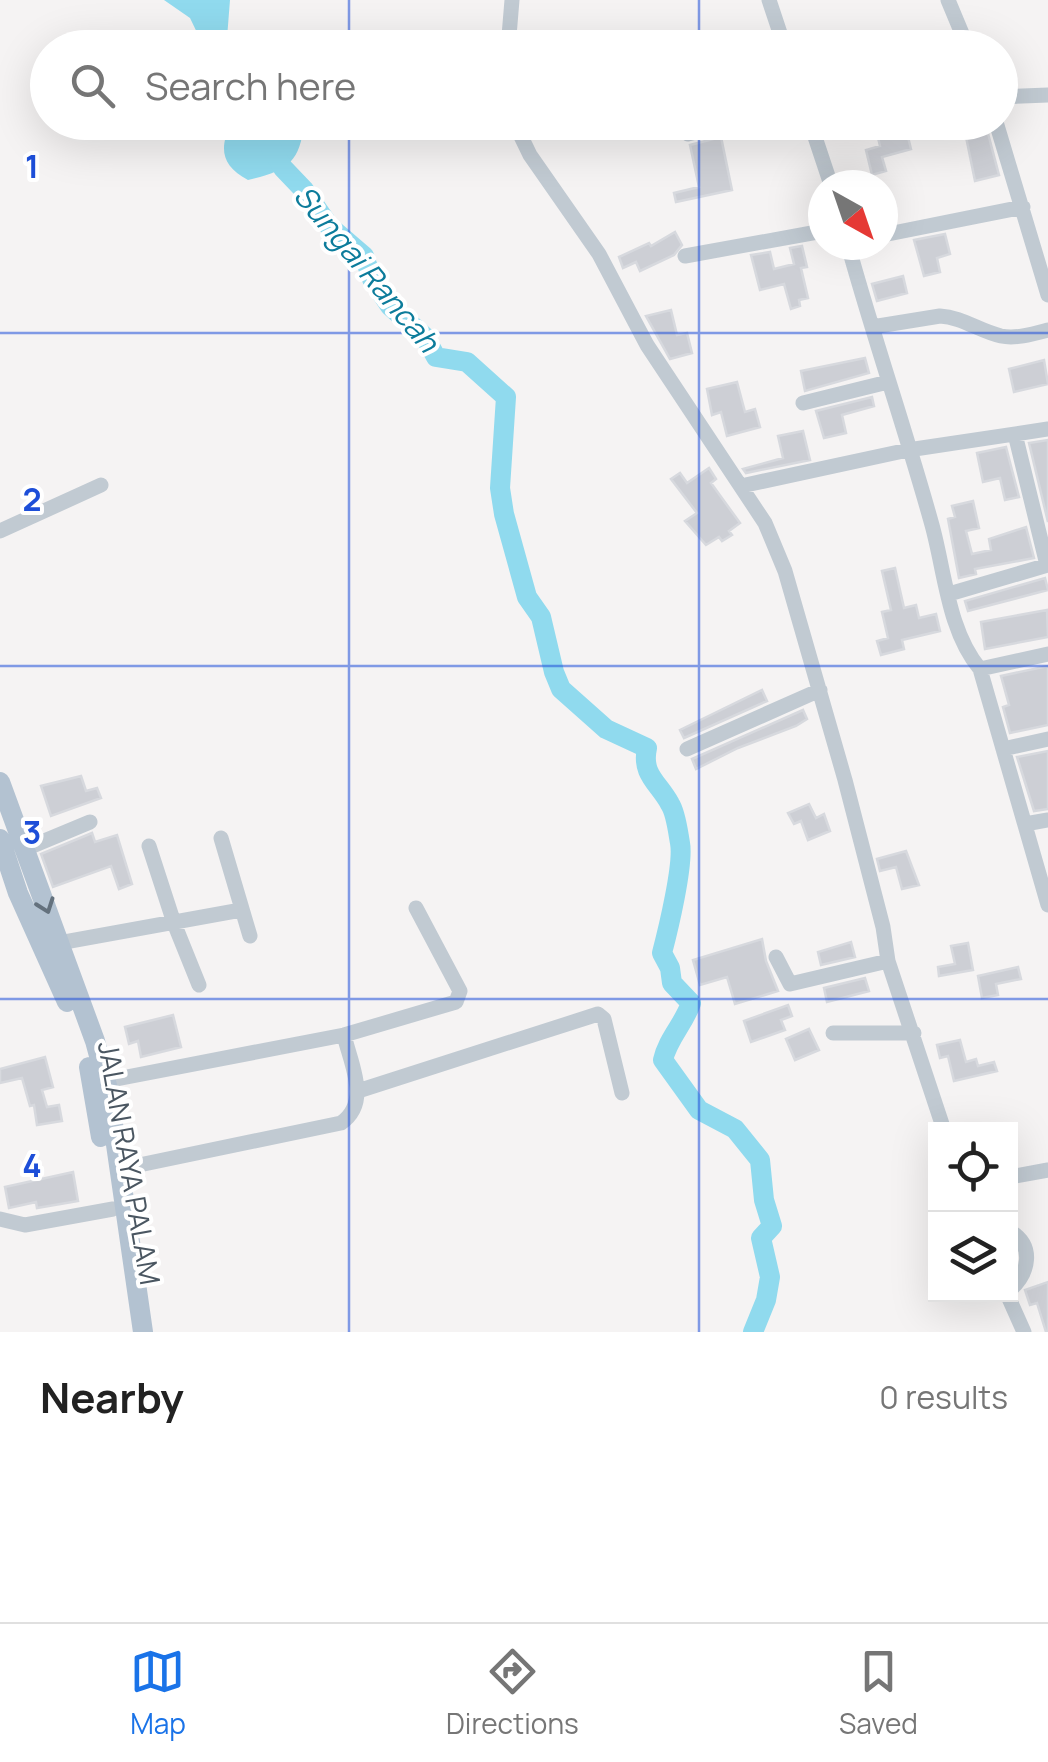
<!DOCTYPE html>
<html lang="en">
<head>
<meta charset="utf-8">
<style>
  :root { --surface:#fff; --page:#f6f6f6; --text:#222; --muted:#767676; --line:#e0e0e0; --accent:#1a73e8 }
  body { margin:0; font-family:Manrope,sans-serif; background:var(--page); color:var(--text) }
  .controls { position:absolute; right:30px; bottom:30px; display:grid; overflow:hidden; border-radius:0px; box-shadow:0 10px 40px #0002 }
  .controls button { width:90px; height:90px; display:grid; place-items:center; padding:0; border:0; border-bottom:2px solid var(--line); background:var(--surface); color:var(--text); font:50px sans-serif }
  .compass { position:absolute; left:808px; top:170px; width:90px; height:90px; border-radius:50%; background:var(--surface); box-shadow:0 10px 40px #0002; rotate:140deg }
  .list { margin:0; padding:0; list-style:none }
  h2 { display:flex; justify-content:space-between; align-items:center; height:130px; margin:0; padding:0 40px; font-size:42px }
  h2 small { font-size:32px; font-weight:400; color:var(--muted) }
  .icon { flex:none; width:55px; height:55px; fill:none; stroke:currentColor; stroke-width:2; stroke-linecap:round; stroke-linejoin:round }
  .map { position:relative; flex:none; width:1048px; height:1332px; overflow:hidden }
  .search { position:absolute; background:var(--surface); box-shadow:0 10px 40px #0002; left:30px; right:30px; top:30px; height:110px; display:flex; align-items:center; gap:25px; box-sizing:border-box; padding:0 35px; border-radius:55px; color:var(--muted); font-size:38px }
  .sheet { height:290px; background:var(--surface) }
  nav { display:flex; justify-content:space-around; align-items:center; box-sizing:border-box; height:140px; border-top:2px solid var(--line); background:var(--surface); font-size:28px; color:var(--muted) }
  nav a { display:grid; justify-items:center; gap:5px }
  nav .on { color:var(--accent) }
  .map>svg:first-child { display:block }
  .water { fill:#90daee }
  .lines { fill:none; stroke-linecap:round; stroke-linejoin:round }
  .river { stroke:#90daee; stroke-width:20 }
  .building { fill:#cdcfd5; stroke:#d7d9de; stroke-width:2.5 }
  .minor { stroke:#c1cad2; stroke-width:15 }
  .major { stroke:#b3c2d1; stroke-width:20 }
  .oneway { stroke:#64717d }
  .grid { fill:none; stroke:#1d4ed8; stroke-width:2.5; stroke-opacity:0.55 }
  .labels { text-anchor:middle; stroke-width:8; stroke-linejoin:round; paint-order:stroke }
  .street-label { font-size:28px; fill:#4a5661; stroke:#fff }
  .water-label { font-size:30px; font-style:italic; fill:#0c7c9b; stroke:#fff }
  .grid-label { font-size:32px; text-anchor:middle; font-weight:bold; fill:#1d4ed8; stroke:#fff; stroke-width:8; stroke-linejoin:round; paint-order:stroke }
</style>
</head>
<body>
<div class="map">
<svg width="1048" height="1332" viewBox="0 0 1048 1332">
  <rect width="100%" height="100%" fill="#f5f3f3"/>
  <path class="water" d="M164,0H230L227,38L229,47H204L190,18Z
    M231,123H304C300,163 287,171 248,180C221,165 219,149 231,123Z"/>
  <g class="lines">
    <path class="river" d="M256,122L283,168L304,190L329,226L364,256L372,279L390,306L425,337L436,357L467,362L506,397L500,488L504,514L527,597L541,617L554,672L561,689L606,729L647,748C641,775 659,783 670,804C676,813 678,832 680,843C684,864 668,930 662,953L670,968L672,983L691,1003C684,1024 668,1038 663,1060L699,1110L735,1129L760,1160L764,1200L772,1226L761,1238L770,1277L766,1300L753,1332"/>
  </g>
  <path class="building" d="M888,122L891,133L906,129L911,149L882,157L886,171L872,175L866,150L880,146L875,125Z
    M963,122H985L999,175L975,181Z
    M721,137L732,190L676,202L674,193L699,187L690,145Z
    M675,232L682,245L674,255L640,271L636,262L623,268L619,257L649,243L651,246Z
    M945,234L950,254L937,258L940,272L924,276L914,240Z
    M802,246L807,267L801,268L808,298L799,300L800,306L791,309L784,284L760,290L751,255L770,252L774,269L794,264L790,248Z
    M903,276L907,293L877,301L872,284Z
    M671,310L677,335L687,333L692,353L670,359L646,316Z
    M865,358L869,373L805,391L801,371Z
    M1044,360L1048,384L1014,392L1009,369Z
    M737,382L745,412L755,409L760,427L727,436L721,412L712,415L707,389Z
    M872,397L874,406L842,415L846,433L824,438L816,411Z
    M803,431L810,460L746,473L743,469L783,458L778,436Z
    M1048,440V522L1029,443Z
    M1006,447L1019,497L1005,500L1000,478L983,482L977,453Z
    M709,468L716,479L711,483L740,523L729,531L732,535L722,541L719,537L706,545L685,521L697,513L671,479L680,473L687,483Z
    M973,501L979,528L966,531L972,554L991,550L989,539L1026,527L1034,558L975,569L976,574L959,578L948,519L955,517L952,506Z
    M895,568L904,608L916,605L919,618L936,614L940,631L902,640L904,649L881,655L877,641L888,638L882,612L891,610L882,571Z
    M1045,578L1048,590L968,611L965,601Z
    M1047,610L1048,637L985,649L981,622Z
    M1048,666V725L1010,733L1003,707L1009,705L1001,676Z
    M762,690L767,701L684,738L680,730Z
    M803,710L807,719L796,726L738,748L696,769L692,759Z
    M1048,751V809L1034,811L1017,757Z
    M81,776L86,791L97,788L101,798L51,816L41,786Z
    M809,804L816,818L824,814L830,831L808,840L801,821L794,824L788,813Z
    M92,833L95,842L117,835L132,884L119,889L111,866L53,887L41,854Z
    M906,851L919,885L902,889L896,867L880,871L877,859Z
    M762,939L766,961L778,991L735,1004L727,977L700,985L693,960Z
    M851,942L855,957L821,965L818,952Z
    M968,943L973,970L939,976L938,967L955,964L951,946Z
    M1018,967L1021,979L996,984L998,995L982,998L978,976Z
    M865,978L869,991L827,1002L824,988Z
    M788,1005L792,1016L781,1020L785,1030L751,1042L744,1021Z
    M173,1015L181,1047L141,1057L138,1041L129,1044L125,1027Z
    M809,1029L819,1050L795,1060L786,1039Z
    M960,1040L966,1062L976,1059L978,1066L994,1062L997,1071L954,1081L948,1056L940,1058L937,1045Z
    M45,1057L53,1087L42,1090L47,1107L59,1105L62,1121L37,1125L34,1105L30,1106L22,1078L0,1083V1069Z
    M73,1172L78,1201L37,1208L36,1202L9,1208L5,1187Z
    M1048,1282V1332H1046L1037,1303L1030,1305L1025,1290Z"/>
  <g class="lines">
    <path class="minor" d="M769,0L785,48
      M948,0L968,48
      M508,48L512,0
      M1000,97L1048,95
      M514,122L530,155L599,254L647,345L765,523L785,571L845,780L883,927L888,961L944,1130
      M810,122L831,185
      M996,122L1048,295
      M688,134L736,122
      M883,235L1023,207
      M848,245C874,339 906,431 932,525C945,572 948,631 980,669L1048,905
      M685,256L823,231
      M872,327L940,316C962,317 979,331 1001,336C1016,339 1033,334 1048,330
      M803,403L888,382
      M1015,434L1047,565
      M741,486L908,450L1048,429
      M0,531L101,485
      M949,594L1048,565
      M980,669L1048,654
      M687,749L820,690
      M1003,749L1048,739
      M1025,824L1048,820
      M221,838L250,936
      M149,846L174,923L199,985
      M25,849L90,822
      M59,943L241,910
      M776,957L790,984L888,961
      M833,1033H914
      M106,1081L344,1035L456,1002L460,991L416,908
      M358,1091L598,1014L604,1019L622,1093
      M120,1169L341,1123C371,1102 351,1065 344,1035
      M1010,1177L1048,1170
      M0,1219L25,1225L113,1209
      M1010,1231C1035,1246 1029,1273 1010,1290
      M1007,1294L1024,1332"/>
    <path class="major" d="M0,782L95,1041L108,1089L143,1332
      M0,839L18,893L67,1002
      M89,1067L101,1137"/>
  </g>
  <defs><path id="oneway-chevron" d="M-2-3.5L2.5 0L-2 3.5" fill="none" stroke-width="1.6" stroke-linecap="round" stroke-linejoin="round" transform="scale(2.5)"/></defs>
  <use class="oneway" href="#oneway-chevron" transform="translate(46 906) rotate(70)"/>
  <path class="grid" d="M349,0V48M699,0V48M349,122V1332M699,122V1332M0,333H1048M0,666H1048M0,999H1048"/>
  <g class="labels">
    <g class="street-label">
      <text transform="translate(129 1163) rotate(80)" y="10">JALAN RAYA PALAM</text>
    </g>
    <g class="water-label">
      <text transform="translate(366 269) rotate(50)" y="10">Sungai Rancah</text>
    </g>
  </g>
  <g class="grid-label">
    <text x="32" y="178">1</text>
    <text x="32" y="511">2</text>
    <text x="32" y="844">3</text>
    <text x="32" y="1177">4</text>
  </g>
</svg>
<div class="controls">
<button><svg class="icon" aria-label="locate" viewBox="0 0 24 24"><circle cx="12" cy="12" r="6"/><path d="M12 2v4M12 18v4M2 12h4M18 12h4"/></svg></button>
<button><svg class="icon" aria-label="layers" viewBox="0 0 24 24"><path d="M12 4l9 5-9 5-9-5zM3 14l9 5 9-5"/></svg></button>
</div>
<svg class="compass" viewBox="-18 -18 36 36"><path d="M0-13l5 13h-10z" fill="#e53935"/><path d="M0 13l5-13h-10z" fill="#767676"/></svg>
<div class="search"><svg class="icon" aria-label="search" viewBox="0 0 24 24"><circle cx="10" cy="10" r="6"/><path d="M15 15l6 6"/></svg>Search here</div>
</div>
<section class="sheet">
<h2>Nearby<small>0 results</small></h2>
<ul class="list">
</ul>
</section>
<nav>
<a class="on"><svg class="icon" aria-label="map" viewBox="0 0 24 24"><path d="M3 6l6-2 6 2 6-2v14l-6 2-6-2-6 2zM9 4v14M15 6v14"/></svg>Map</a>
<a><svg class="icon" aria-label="directions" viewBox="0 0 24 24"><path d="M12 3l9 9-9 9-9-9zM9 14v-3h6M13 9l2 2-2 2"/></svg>Directions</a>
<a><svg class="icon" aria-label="saved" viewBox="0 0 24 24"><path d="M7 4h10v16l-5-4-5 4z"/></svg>Saved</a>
</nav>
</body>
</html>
